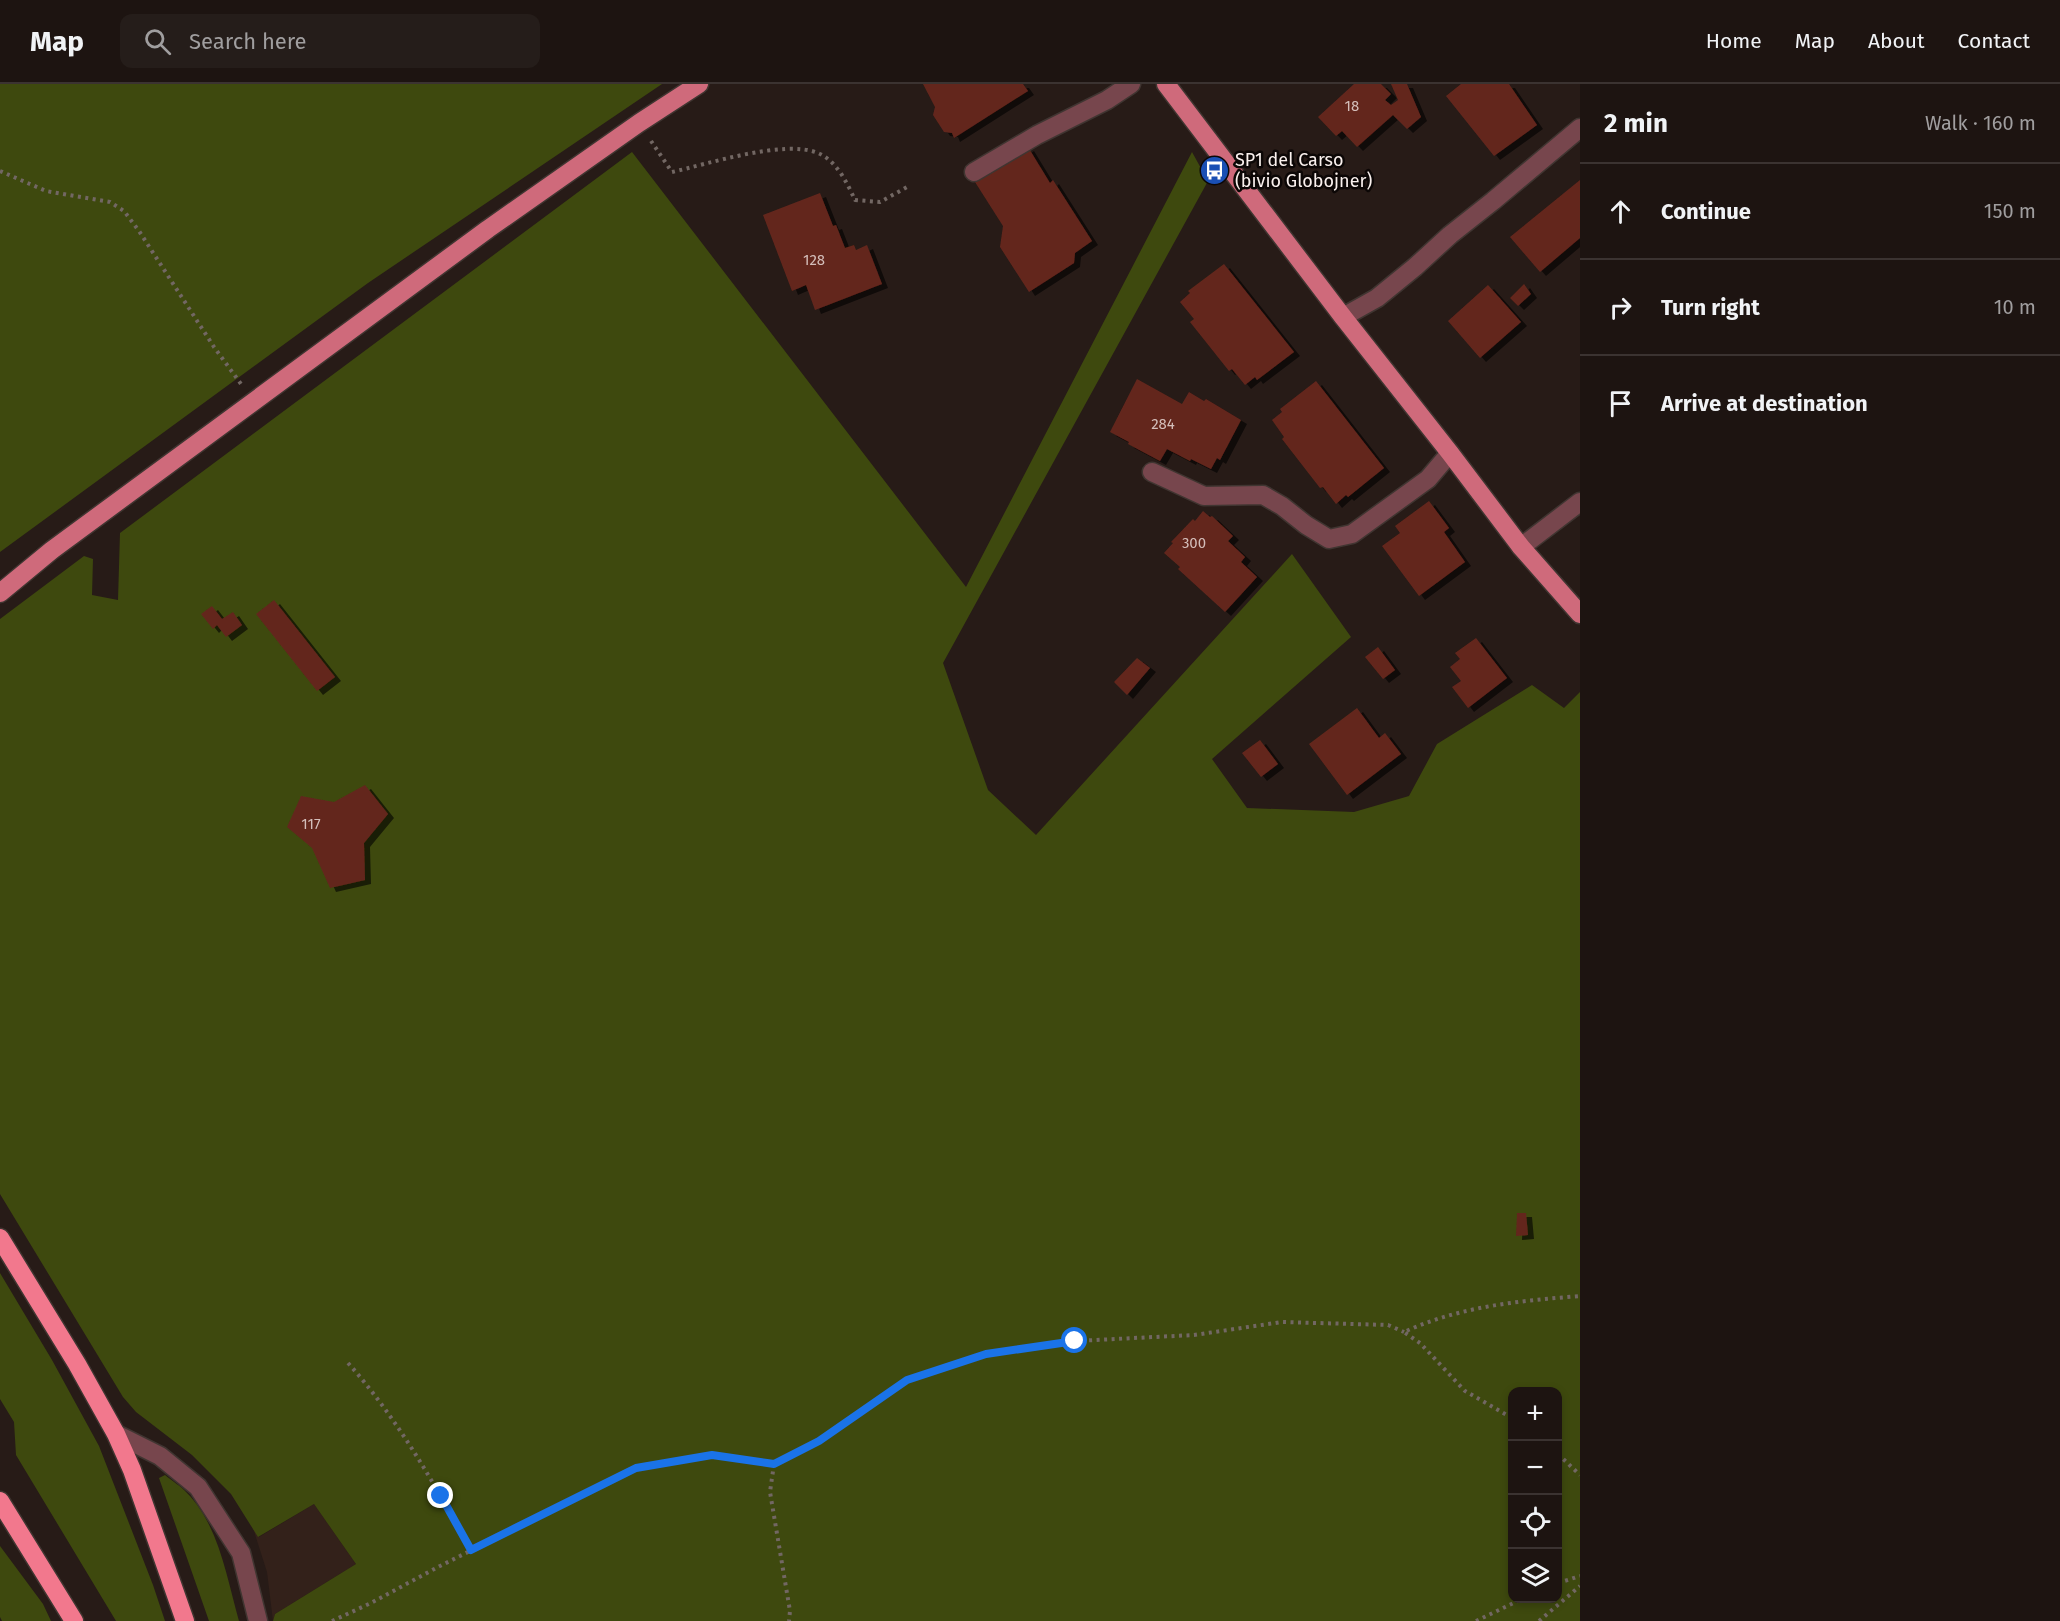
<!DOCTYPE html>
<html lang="en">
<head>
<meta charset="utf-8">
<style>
  :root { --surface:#1d1411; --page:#251d1a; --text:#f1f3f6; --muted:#a09e9f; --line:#3b3331 }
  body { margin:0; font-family:"Fira Sans",sans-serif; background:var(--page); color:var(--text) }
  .controls { position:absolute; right:18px; bottom:18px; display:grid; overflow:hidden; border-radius:12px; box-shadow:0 3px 9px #0003 }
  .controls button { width:54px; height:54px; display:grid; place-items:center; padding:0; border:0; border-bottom:2px solid var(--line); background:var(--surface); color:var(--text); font:30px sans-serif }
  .stop { position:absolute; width:18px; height:18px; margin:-14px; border:4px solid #1a73e8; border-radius:50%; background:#fff }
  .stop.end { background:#1a73e8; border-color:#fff; box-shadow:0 2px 6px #0008 }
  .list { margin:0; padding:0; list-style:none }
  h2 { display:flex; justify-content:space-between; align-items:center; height:78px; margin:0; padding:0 24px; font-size:26px }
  h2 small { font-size:20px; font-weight:400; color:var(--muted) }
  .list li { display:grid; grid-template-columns:39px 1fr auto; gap:18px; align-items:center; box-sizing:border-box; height:96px; padding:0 24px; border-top:2px solid var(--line) }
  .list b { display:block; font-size:22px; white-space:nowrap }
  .list em { font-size:20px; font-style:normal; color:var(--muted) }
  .icon { flex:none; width:33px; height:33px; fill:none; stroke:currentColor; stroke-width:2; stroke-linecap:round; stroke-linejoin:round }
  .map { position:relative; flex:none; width:1580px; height:1537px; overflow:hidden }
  header { display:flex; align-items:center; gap:36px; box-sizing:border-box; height:84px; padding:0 30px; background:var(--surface); border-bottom:2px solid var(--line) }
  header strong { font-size:28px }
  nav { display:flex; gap:33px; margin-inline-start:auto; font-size:21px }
  .search { width:420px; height:54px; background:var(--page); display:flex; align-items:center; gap:15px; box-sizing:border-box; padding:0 21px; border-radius:12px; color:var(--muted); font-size:22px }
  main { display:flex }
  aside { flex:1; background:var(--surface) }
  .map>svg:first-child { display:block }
  .built { fill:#33211a }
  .green { fill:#3e490e; fill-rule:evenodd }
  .building { fill:#63261c; filter:url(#shadow) }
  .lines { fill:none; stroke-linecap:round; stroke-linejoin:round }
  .minor-casing { stroke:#403531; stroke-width:21 }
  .major-casing { stroke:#403531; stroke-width:21 }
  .highway-casing { stroke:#403531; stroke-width:21 }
  .path { stroke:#726763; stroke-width:4; stroke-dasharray:3 4.5; stroke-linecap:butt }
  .minor { stroke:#77464d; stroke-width:18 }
  .major { stroke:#cf6a7b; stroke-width:18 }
  .highway { stroke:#f2788d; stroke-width:18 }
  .route { stroke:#1a73e8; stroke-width:8 }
  .labels { text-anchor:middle; stroke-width:5; stroke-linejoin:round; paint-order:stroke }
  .number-label { font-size:15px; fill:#d4beba }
  .poi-label { font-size:18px; fill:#faf1ee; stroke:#0c0706; text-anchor:start }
</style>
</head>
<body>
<header>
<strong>Map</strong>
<div class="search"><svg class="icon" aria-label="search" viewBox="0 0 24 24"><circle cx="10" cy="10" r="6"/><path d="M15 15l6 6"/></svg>Search here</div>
<nav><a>Home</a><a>Map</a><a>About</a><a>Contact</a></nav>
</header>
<main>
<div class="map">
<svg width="1580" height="1537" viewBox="0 0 1580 1537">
  <defs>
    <filter id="shadow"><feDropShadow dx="6" dy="4" stdDeviation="0" flood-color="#0009"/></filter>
  </defs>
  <rect width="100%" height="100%" fill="#271b17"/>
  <path class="built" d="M314,1420L356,1480L275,1530L273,1537L267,1488L253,1444L259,1453Z"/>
  <path class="green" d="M0,0H662L368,199L0,468Z
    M632,68L966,503L1192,68L1208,97L943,579L988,706L1036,751L1292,470L1351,553L1212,675L1247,724L1354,728L1409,712L1437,660L1532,601L1564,624L1580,608V1537H273L275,1530L356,1480L314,1420L258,1453L231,1410L192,1371L136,1328L123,1313L0,1110V535L84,472L93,475L92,511L118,516L120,449ZM1512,1308H1558V1514H1512Z
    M0,1189L52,1276L99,1362L153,1501L165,1537H116L16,1371L14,1338L0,1315Z
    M165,1391C172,1397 181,1402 187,1409C219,1441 227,1495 239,1537H209L159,1394Z
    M0,1462L43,1520L51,1537H2L0,1533Z"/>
  <path class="building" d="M923,0H1023L1028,7L954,54L952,49L944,48L933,31L935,23Z
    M1354,0H1381L1391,10L1385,16L1391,21L1398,16L1391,0H1407L1421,33L1407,45L1393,31L1357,63L1342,47L1336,52L1318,33Z
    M1461,0H1509L1537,41L1494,72L1446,12Z
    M1028,63L1050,99L1053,96L1092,157L1075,169L1074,179L1029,208L1000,163L1003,142L975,98Z
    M1580,96V154L1540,188L1510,153Z
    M820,109L833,142L836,141L845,164L854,161L856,166L867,161L882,200L815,226L806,201L792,207L763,131Z
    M1224,180L1294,268L1257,296L1255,293L1245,301L1232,285L1229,287L1190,238L1194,235L1180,218L1190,209L1188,207Z
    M1524,200L1531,210L1518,222L1510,214Z
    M1488,201L1521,238L1480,274L1448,237Z
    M1137,295L1182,320L1189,308L1204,317L1206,315L1241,336L1220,376L1217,374L1211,385L1191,375L1190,377L1167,365L1160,377L1128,360L1129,358L1110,348Z
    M1316,297L1384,384L1348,413L1346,411L1336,420L1323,403L1320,404L1282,355L1284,353L1272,336L1282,328L1280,325Z
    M1429,417L1449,444L1444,448L1465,478L1419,512L1382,462L1400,449L1395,442Z
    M1203,427L1210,433L1212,432L1233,452L1228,457L1245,473L1241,478L1257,493L1225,528L1178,485L1180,483L1164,469L1173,459L1171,458L1193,435L1195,437Z
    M274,516L335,593L317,607L256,530Z
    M212,522L222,535L233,528L242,541L226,553L217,541L213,545L201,530Z
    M1476,554L1507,594L1468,624L1452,603L1461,597L1450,583L1460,575L1455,569Z
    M1378,563L1395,586L1383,595L1365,573Z
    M1137,574L1150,584L1127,611L1114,598Z
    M1357,624L1379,654L1385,649L1401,670L1347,711L1309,660Z
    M1260,656L1278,680L1261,693L1242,669Z
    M365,701L388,730L364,759L365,796L330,804L312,764L287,743L301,712L334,718Z
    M1517,1129H1526L1528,1151L1516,1152Z"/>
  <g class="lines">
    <defs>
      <path id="minor" d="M974,88L1037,51L1107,16L1131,0
        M1343,233L1377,214L1415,183L1450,151L1493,117L1580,44
        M1152,388L1204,412L1263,411L1282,422L1306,441L1329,455L1352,450L1428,395L1450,369
        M1521,463L1580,418
        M116,1350L160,1372L198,1403L241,1469L258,1537"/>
      <path id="major" d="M1166,0L1343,233L1450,369L1521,463L1580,530
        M0,509L52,466L488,145L639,39L699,0"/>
      <path id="highway" d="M0,1154L77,1280L116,1350L132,1386L185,1537
        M0,1417L74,1537"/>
    </defs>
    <use href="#minor" class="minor-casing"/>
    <use href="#major" class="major-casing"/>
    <use href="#highway" class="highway-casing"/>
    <path class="path" d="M651,57L672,88C708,80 784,55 818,69C837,77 847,99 855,116L880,118L909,102
      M0,87L46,107L110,118L124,127L139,147L214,263L241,300
      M348,1279C398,1335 435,1401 471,1466
      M1512,1334L1465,1307L1420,1259L1404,1248C1461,1222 1518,1217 1580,1212
      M1558,1370L1580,1391
      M774,1380L770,1408L790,1527L789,1537
      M1558,1499L1580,1492
      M332,1537L371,1519L438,1483L636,1384L712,1371L774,1380L819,1357L907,1296L986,1270L1075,1257L1194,1251L1282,1238L1388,1241L1404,1248
      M1476,1537L1524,1514
      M1539,1537L1580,1502"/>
    <use href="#minor" class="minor"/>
    <use href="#major" class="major"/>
    <use href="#highway" class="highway"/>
  </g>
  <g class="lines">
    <path class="route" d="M441,1412L471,1466L636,1384L712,1371L774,1380L819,1357L907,1296L986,1270L1075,1257"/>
  </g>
  <defs>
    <symbol id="bus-disc" viewBox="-11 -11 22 22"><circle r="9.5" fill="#1a4fb4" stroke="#0c0706"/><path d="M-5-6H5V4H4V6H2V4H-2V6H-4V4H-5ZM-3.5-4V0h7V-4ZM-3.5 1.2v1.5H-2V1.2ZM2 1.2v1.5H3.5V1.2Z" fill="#fff"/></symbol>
  </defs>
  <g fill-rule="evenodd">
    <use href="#bus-disc" x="1198" y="70" width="33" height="33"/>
  </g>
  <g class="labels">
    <g class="number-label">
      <text x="1352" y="27">18</text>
      <text x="814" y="181">128</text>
      <text x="1163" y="345">284</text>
      <text x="1194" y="464">300</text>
      <text x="311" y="745">117</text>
    </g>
    <g class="poi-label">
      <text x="1235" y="82">SP1 del Carso<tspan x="1235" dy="21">(bivio Globojner)</tspan></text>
    </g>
  </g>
</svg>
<div class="controls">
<button>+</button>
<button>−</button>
<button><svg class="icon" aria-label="locate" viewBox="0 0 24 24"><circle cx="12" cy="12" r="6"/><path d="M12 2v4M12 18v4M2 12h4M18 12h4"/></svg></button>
<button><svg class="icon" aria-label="layers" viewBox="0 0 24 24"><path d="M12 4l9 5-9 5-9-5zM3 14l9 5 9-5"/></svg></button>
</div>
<div class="stop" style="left:1075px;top:1257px"></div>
<div class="stop end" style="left:441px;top:1412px"></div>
</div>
<aside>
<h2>2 min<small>Walk · 160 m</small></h2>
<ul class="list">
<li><svg class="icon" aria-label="ahead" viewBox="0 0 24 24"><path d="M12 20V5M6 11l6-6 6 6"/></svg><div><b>Continue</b></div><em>150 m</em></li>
<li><svg class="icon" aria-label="right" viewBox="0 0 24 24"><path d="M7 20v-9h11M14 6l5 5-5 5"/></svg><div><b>Turn right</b></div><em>10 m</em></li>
<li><svg class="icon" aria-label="arrive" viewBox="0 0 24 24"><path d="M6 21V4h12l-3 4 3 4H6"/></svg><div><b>Arrive at destination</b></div></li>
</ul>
</aside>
</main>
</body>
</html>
